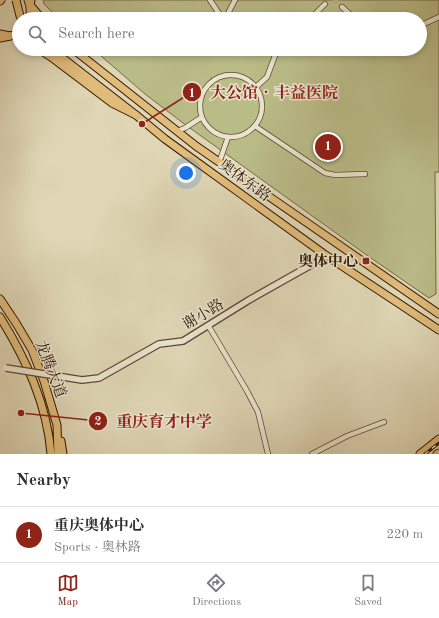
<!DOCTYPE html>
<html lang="en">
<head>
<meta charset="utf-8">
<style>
  :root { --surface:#fff; --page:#f2f2f3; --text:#2b2b33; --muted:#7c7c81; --line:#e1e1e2; --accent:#8f2418 }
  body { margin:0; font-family:"Old Standard TT","Noto Serif SC",serif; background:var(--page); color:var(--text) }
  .you { position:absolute; left:186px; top:173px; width:14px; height:14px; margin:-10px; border:3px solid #fff; border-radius:50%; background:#1a73e8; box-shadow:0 0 0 6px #1a73e833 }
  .badge { display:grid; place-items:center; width:26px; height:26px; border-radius:50%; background:var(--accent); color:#fff; font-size:13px; font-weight:700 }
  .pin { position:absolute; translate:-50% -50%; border:2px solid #fff; box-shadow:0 1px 4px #0006 }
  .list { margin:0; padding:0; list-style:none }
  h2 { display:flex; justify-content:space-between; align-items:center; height:52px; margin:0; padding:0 16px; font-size:17px }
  h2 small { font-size:13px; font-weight:400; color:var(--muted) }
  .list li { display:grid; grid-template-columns:26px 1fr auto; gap:12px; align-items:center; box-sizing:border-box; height:56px; padding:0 16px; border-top:1px solid var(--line) }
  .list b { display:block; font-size:15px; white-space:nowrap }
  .list p { margin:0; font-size:13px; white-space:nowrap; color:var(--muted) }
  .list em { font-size:13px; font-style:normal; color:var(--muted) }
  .icon { flex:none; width:22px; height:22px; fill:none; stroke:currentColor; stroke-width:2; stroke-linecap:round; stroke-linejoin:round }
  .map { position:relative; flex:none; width:439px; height:454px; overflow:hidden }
  .search { position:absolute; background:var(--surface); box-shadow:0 2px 6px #0003; left:12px; right:12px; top:12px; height:44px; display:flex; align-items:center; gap:10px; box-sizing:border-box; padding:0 14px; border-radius:22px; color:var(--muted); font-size:15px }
  .sheet { height:108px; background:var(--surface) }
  nav { display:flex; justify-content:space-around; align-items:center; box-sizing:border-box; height:56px; border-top:1px solid var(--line); background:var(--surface); font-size:11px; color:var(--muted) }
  nav a { display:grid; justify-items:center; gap:2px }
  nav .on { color:var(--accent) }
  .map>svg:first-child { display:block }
  .green { fill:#babc88; stroke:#756a46 }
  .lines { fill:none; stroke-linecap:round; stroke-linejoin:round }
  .minor-tunnel { stroke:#bcb091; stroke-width:4.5; stroke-dasharray:4.5 2; stroke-linecap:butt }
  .minor-casing { stroke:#5c4830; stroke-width:6 }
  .tertiary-casing { stroke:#5c4830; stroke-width:8 }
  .primary-casing { stroke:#301903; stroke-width:9 }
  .trunk-casing { stroke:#301903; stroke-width:9 }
  .minor { stroke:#eae4cf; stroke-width:4.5 }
  .tertiary { stroke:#eae4cf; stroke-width:5.5 }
  .primary { stroke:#e0bb7a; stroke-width:7 }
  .trunk { stroke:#e0bb7a; stroke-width:7 }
  .rail-casing { stroke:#301903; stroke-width:3 }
  .rail { stroke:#eae4cf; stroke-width:1.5; stroke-dasharray:4.5; stroke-linecap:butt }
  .tertiary-bridge-casing { stroke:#5c4830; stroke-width:8; stroke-linecap:butt }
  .trunk-bridge-casing { stroke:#301903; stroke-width:9; stroke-linecap:butt }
  .tertiary-bridge { stroke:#eae4cf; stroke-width:5.5 }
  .trunk-bridge { stroke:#e0bb7a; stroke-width:7 }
  .poi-dot { fill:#8f2418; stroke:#eae4cf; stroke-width:1.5 }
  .labels { text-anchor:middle; stroke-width:3; stroke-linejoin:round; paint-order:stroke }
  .street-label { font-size:15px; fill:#301903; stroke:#eae4cf }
  .poi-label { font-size:15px; font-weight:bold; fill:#301903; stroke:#eae4cf; text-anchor:end }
  .leader { fill:none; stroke:#8f2418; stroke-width:1.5 }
  .callout-dot { fill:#8f2418; stroke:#eae4cf; stroke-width:1.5 }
  .mark-label { font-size:12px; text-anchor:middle; font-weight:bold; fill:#fff }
  .callout-label { font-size:16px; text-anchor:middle; font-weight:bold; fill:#8f2418; stroke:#eae4cf; stroke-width:3; stroke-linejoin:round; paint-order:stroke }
</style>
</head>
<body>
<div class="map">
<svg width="439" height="454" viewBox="0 0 439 454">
  <rect width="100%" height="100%" fill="#dfd6b5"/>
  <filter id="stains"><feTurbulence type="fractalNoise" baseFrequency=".005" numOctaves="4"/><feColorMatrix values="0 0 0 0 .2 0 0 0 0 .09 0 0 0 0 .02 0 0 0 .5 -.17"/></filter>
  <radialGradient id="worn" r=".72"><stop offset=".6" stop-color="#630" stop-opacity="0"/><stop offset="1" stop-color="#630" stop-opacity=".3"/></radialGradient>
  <path class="green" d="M43,0H439V172H435L436,294L429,298L368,256L183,123L145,94L93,49H420V19H59L44,4Z"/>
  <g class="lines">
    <path class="minor-tunnel" d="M334,0L342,7"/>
    <defs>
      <path id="minor" d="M210,0L218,12L224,19
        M342,7L352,16L360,19
        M225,19L235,0
        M310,19L325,4
        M420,25L424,24L439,17
        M266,49L276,53
        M200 106a31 31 0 1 1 62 0a31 31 0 1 1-62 0Z
        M256,87L267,77L276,53L280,49
        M255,126L325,173L335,175L365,174
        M177,131L185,128L202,117
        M219,163L228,137
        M208,325L247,391L258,412L268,454
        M312,454L347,436L384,422"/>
      <path id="tertiary" d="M63,377L82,380L99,378L159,344L183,341L249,300L311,265L318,260L324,254"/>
      <path id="primary" d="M28,0C31,7 31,12 29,19
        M30,5L42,19
        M0,34L10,36L19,33
        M39,49L51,57L112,103L136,115L165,139L324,254L439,330
        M73,49L196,146L439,314
        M420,454L439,439
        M437,454L439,453"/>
      <path id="trunk" d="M0,1L1,0
        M30,5L31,0
        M0,38L10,36
        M51,49L136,115
        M0,299L16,323L32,350L44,381L57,425L58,454
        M0,317C26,359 47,404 51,454
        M61,441L63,454"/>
    </defs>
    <use href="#minor" class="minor-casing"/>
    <use href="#tertiary" class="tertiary-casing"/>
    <use href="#primary" class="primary-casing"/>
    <use href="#trunk" class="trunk-casing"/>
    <use href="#minor" class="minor"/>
    <use href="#tertiary" class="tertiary"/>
    <use href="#primary" class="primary"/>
    <use href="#trunk" class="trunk"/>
    <defs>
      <path id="rail" d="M425,454L439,443"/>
    </defs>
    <use href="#rail" class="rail-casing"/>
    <use href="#rail" class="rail"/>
    <defs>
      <path id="tertiary-bridge" d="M6,368L63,377"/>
      <path id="trunk-bridge" d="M16,0L20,16L22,19"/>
    </defs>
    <use href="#tertiary-bridge" class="tertiary-bridge-casing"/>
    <use href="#trunk-bridge" class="trunk-bridge-casing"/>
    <use href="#tertiary-bridge" class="tertiary-bridge"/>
    <use href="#trunk-bridge" class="trunk-bridge"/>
  </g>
  <rect class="poi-dot" x="362" y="257" width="8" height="8" rx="2"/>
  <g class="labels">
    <g class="street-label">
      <text transform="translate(245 180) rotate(36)" y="5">奥体东路</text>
      <text transform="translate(203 314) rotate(-31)" y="5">谢小路</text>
      <text transform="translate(51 369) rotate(69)" y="5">龙腾大道</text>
    </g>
    <g class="poi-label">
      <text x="358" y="266">奥体中心</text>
    </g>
  </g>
  <path class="leader" d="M142 124L192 92M21 413L98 421"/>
  <g class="callout-dot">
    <circle cx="142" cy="124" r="4"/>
    <circle cx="21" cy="413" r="4"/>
    <circle cx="192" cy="92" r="10"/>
    <circle cx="98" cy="421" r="10"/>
  </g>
  <g class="mark-label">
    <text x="192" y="97">1</text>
    <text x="98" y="425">2</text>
  </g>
  <g class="callout-label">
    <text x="274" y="98">大公馆‧丰益医院</text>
    <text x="164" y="427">重庆育才中学</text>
  </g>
  <rect width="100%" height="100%" filter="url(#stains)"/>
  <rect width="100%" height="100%" fill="url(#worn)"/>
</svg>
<div class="you"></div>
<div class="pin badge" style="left:328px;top:147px">1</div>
<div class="search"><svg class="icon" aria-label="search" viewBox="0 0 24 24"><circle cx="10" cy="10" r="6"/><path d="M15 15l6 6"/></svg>Search here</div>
</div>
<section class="sheet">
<h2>Nearby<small></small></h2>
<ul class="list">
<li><span class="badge">1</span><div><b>重庆奥体中心</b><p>Sports · 奥林路</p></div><em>220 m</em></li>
</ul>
</section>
<nav>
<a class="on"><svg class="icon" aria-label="map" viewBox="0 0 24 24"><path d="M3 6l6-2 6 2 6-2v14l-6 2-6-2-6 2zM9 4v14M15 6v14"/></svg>Map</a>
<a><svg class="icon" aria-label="directions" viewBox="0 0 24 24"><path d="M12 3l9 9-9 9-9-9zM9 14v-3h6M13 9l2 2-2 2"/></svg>Directions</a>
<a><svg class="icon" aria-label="saved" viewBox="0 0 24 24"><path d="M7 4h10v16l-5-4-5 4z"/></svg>Saved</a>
</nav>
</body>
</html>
